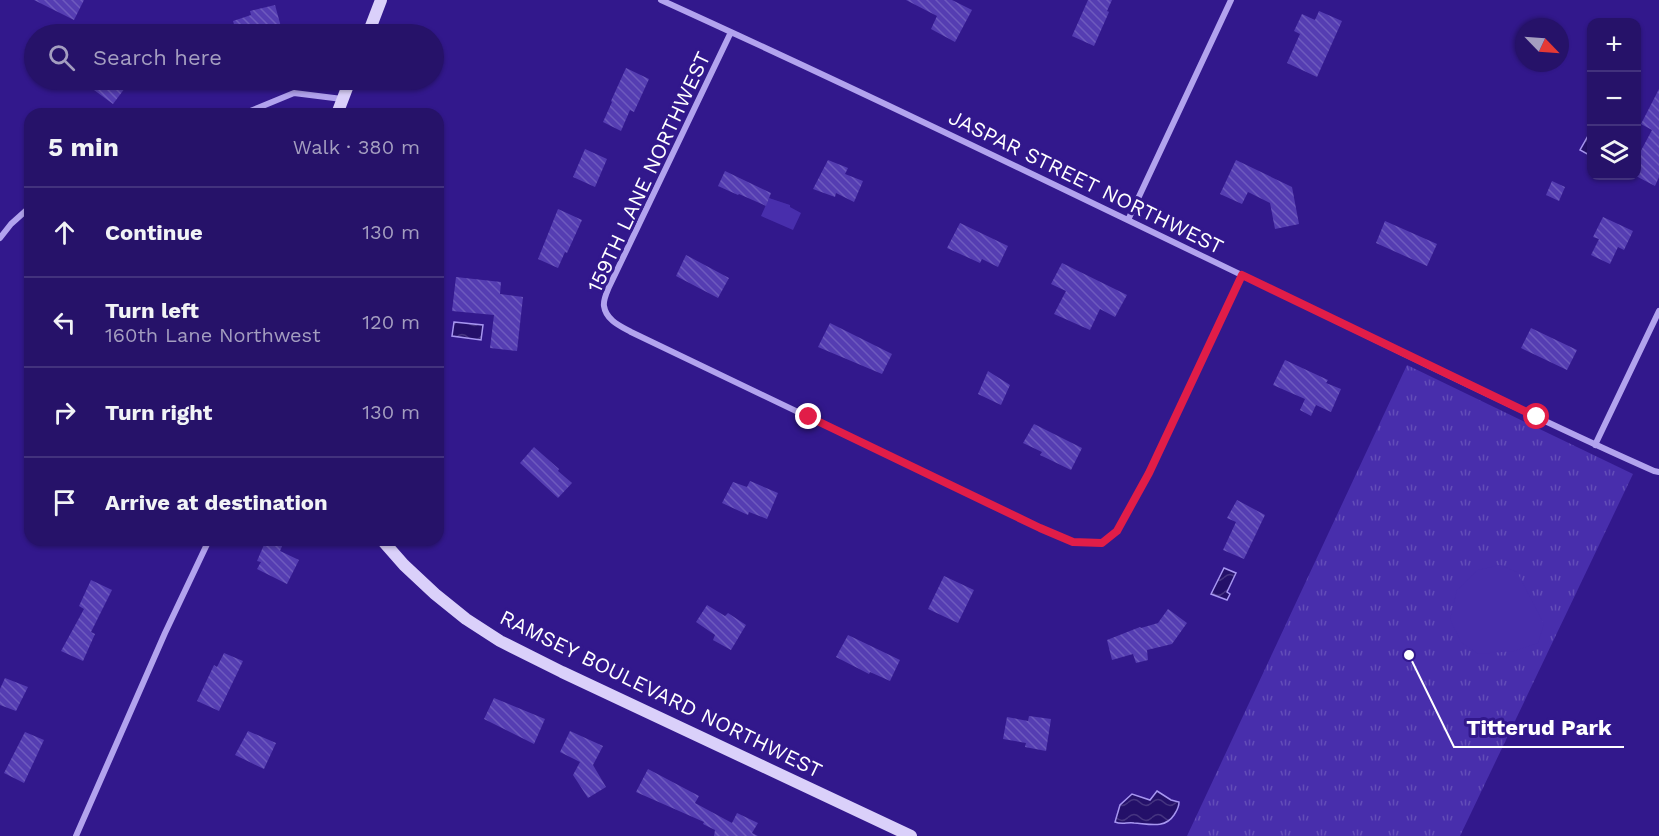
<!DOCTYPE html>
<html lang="en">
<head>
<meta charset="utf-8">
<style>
  :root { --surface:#261269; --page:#322071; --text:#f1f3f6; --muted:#a49ec0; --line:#42327d }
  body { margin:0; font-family:"Work Sans",sans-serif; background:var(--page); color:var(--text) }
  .controls { position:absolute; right:18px; top:18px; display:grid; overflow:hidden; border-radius:12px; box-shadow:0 2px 4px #0004 }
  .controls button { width:54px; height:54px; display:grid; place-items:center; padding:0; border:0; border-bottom:2px solid var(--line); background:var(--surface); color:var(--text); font:30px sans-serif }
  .compass { position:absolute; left:1515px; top:18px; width:54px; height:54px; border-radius:50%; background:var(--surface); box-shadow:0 2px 4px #0004; rotate:115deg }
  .stop { position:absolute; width:18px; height:18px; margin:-14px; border:4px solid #e11d48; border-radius:50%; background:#fff }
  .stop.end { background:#e11d48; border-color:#fff; box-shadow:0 2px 6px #0008 }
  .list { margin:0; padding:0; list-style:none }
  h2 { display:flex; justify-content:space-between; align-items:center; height:78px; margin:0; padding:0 24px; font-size:26px }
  h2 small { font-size:20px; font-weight:400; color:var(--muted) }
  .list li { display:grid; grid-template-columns:39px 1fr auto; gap:18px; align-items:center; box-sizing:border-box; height:90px; padding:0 24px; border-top:2px solid var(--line) }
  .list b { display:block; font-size:22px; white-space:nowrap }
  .list p { margin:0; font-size:20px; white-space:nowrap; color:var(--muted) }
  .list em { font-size:20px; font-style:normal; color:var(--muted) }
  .icon { flex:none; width:33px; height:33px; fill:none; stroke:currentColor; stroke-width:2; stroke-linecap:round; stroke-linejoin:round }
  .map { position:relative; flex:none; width:1659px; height:836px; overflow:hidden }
  .search { position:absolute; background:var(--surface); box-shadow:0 2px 4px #0004; left:24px; top:24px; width:420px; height:66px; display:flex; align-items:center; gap:15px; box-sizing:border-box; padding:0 21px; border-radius:33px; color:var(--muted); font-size:22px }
  .panel { position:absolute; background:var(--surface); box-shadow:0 2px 4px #0004; left:24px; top:108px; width:420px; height:438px; border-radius:18px }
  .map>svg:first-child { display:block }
  .grass { fill:url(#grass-tufts) }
  .garden { fill:#482eac }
  .water { fill:url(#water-waves); stroke:#a796f1; stroke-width:1.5 }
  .building { fill:url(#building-back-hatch) }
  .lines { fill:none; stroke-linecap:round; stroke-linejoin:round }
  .street { stroke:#b2a3ee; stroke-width:6 }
  .secondary { stroke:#dad0fa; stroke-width:12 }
  .route { stroke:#e11d48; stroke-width:8 }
  .labels { text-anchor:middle; stroke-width:6; stroke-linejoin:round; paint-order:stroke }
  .street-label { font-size:21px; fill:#fff; stroke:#32188c }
  .leader { fill:none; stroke:#fff; stroke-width:2 }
  .callout-dot { fill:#fff; stroke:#32188c; stroke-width:2 }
  .callout-label { font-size:22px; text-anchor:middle; font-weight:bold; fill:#fff; stroke:#32188c; stroke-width:6; stroke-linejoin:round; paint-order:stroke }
</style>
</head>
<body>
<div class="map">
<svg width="1659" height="836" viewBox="0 0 1659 836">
  <defs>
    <pattern id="grass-tufts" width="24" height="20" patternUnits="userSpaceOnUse" patternTransform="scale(1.5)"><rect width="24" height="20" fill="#482eac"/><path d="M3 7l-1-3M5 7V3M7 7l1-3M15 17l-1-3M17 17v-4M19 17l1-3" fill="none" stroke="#634db8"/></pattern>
    <pattern id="water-waves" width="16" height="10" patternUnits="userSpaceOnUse" patternTransform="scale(1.5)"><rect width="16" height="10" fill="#241069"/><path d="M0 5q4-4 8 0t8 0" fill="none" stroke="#453480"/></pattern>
    <pattern id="building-back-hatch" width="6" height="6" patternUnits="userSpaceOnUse" patternTransform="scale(1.5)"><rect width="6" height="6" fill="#553db2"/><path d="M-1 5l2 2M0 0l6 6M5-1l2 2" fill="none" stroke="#6e5abe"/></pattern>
  </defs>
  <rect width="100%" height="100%" fill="#32188c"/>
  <path class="grass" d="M1407,365L1633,474L1460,836H1187Z"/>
  <path class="garden" d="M769,198L790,205V207L801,213L793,230L761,216Z
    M1500,565L1517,572L1544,624L1538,643L1514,651L1478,654L1461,642L1450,619L1457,590L1478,570Z"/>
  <path class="water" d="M1588,136L1591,137V156L1580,150Z
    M454,322L483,325L481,340L452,336Z
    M1224,568L1236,573L1227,592L1230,594L1227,600L1211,594Z
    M1157,791L1171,800L1179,802C1179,808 1177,810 1174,815C1165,829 1149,824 1134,823C1127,822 1122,825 1115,822L1120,805L1132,794L1150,800Z"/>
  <path class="building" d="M34,0H84L74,20Z
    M906,0H952L972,10L955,42L931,29L937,16Z
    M1088,0H1112L1107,11L1109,12L1094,46L1072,36Z
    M275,5L283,34H237L233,21L251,15L250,11Z
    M1319,11L1342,21L1317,77L1287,63L1300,34L1294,31L1302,14L1315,20Z
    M626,68L649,79L634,112L630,110L621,131L603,122L612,102L611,101Z
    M102,80H131L113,104L94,90Z
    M1659,89V177L1655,186L1636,176V160L1652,130L1641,124Z
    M585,149L607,159L595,187L573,177Z
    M828,160L848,168L845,174L863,181L854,202L836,193L835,197L813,189Z
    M1236,160L1292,187L1299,224L1275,229L1270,203L1248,192L1242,204L1220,194Z
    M725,171L771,193L766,206L739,194L738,195L718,186Z
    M1552,181L1565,187L1559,201L1546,195Z
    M558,209L582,220L567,253L565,252L558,268L538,259Z
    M1603,217L1633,231L1624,250L1618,247L1610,264L1591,255L1599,239L1593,237Z
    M1385,221L1437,244L1427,266L1376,243Z
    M960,223L1008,246L998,267L982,259L980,263L947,248Z
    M686,255L729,278L718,298L676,276Z
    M1062,263L1127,295L1115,317L1100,309L1090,330L1054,314L1066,291L1051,284Z
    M456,277L501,282L500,294L523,297L517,351L490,348L494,315L452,311Z
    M830,323L892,354L882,374L818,347Z
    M1531,328L1577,350L1567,370L1521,348Z
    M1285,360L1328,380L1326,383L1341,389L1331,412L1316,405L1311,416L1300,410L1305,399L1273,385Z
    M988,371L1010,385L1001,405L978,394Z
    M1034,424L1082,448L1071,470L1040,455L1042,452L1023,443Z
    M534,447L559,469L558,471L572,483L558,498L520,463Z
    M750,481L778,493L767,519L749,512L748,515L722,503L733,482L747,487Z
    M1237,500L1265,515L1244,559L1223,550L1236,522L1227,518Z
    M266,540H274L283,544L280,551L299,560L287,584L257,569L261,562L257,561Z
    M944,576L974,590L958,623L928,609Z
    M91,580L112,590L91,632L95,634L83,661L61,651L84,609L79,606Z
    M707,605L725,616L728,613L746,625L731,650L713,640L715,635L696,622Z
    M1168,609L1187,623L1172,644L1147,650L1148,660L1136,663L1133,654L1112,660L1107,640L1140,627L1141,628L1158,623Z
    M848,635L900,660L890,681L870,672L869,674L836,657Z
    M224,653L243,661L219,711L197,701L214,665L217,667Z
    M5,678L28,687L16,711L0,705V689Z
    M494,698L545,719L534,744L484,719Z
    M1029,716L1051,719L1046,751L1025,747L1026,743L1003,739L1007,717L1028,721Z
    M248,731L276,743L264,769L235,755Z
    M570,731L603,746L593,765L606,787L588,798L573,775L580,762L560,752Z
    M25,732L44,740L24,783L4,773Z
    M648,769L699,796L695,803L732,823L737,813L758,823L752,833L758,836H714L715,830L703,824L704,822L636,792Z"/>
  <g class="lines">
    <path class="street" d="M661,0C879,99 1094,204 1310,308C1424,363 1538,420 1654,471L1659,472
      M731,32L609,287C607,292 603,300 604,306C606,320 620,326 631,332L1040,528L1073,542L1102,543L1117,531L1149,473L1242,275
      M243,114L294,93L342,99
      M1128,220L1231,0
      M0,238L11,224L30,207
      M1595,445L1659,311
      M76,836L165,633L209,540"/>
    <path class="secondary" d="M368,34L381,0
      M337,114L350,80
      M382,540L404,565L435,594L466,619L500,641L562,672L911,836"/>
  </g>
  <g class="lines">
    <path class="route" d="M809,417L1040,528L1073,542L1102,543L1117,531L1149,473L1242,275L1537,417"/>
  </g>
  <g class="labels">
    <g class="street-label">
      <text transform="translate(649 172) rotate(-65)" y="7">159TH LANE NORTHWEST</text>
      <text transform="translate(1086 182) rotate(26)" y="7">JASPAR STREET NORTHWEST</text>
      <text transform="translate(661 694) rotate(26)" y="7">RAMSEY BOULEVARD NORTHWEST</text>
    </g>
  </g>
  <path class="leader" d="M1409 655L1454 747H1624"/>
  <circle class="callout-dot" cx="1409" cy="655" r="6"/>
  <g class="callout-label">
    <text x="1539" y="735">Titterud Park</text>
  </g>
</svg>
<div class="controls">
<button>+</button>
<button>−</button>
<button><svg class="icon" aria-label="layers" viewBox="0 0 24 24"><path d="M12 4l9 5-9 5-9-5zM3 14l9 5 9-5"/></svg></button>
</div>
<svg class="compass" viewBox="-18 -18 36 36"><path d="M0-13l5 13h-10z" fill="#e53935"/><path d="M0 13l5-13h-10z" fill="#a49ec0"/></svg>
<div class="stop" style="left:1537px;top:417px"></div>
<div class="stop end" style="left:809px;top:417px"></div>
<div class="search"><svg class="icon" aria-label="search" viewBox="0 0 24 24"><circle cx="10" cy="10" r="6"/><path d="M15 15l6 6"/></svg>Search here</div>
<section class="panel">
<h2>5 min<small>Walk · 380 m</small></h2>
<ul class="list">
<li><svg class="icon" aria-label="ahead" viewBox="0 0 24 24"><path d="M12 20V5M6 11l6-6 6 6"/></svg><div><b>Continue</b></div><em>130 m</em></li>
<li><svg class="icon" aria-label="left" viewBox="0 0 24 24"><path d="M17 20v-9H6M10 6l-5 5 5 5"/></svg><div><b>Turn left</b><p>160th Lane Northwest</p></div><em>120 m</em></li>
<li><svg class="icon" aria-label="right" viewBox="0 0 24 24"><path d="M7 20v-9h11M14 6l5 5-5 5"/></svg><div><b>Turn right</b></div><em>130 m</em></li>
<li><svg class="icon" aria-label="arrive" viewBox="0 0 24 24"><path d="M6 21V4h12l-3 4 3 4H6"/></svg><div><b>Arrive at destination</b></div></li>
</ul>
</section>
</div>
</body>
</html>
